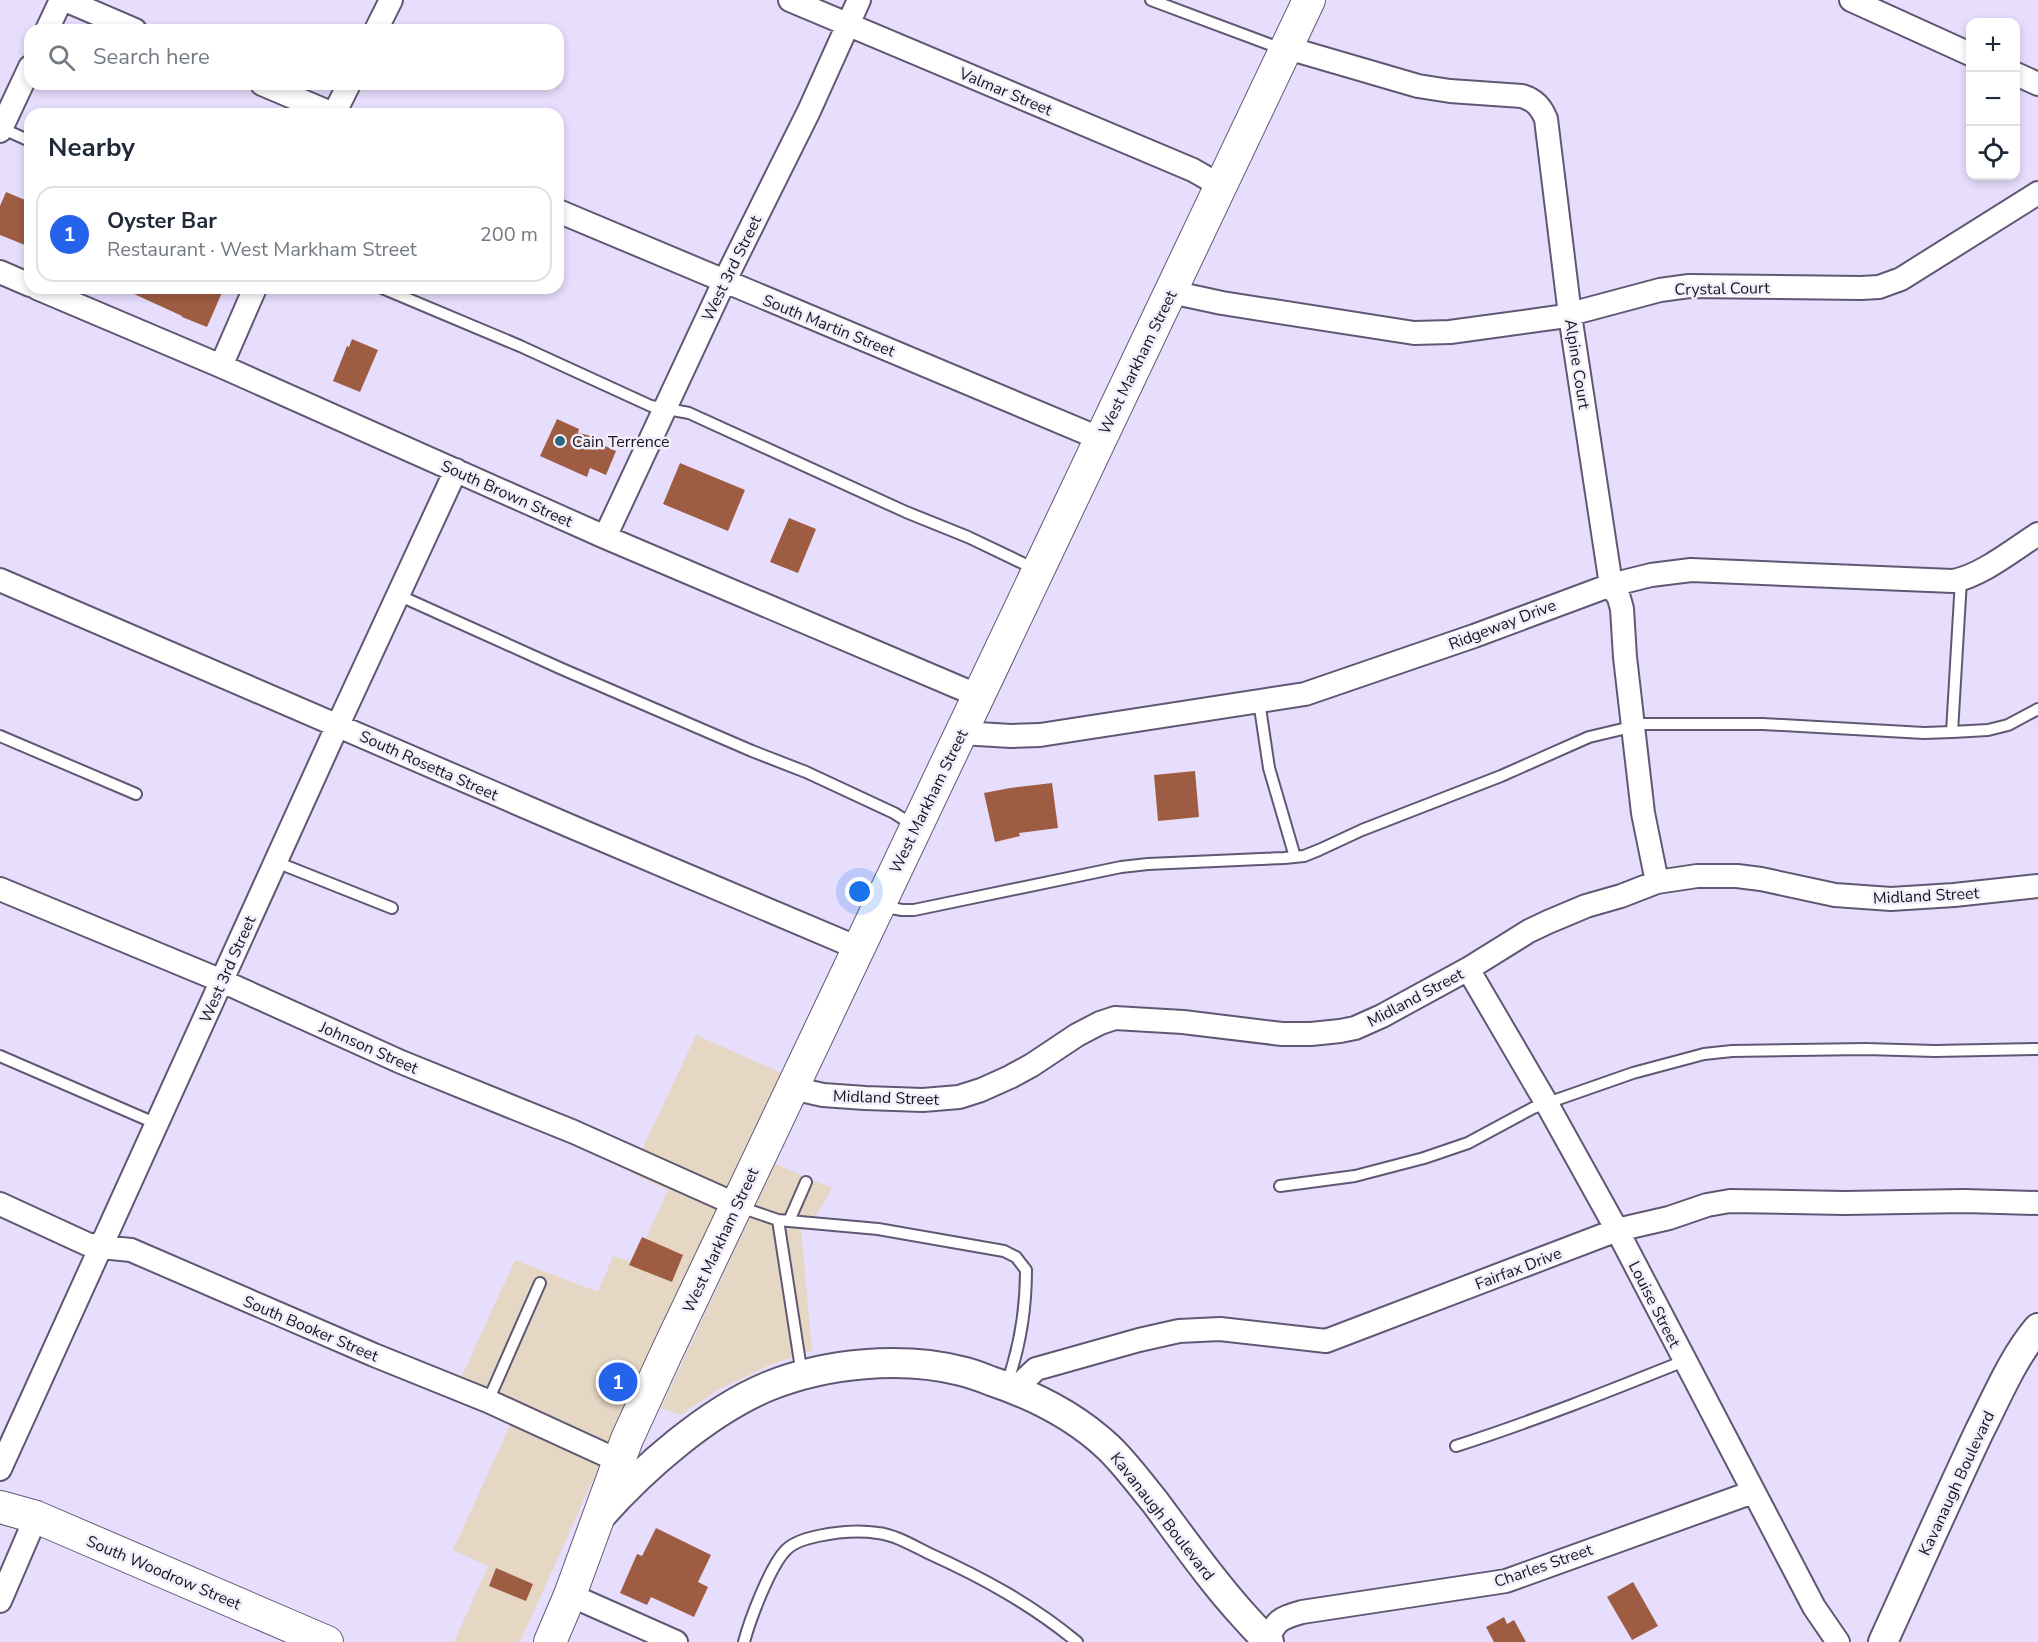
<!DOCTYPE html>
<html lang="en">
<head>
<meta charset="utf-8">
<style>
  :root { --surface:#fff; --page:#f2f2f3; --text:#1f2937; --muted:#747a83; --line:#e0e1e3; --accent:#2563eb }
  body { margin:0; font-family:"Nunito Sans",sans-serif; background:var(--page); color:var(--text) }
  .controls { position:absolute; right:18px; top:18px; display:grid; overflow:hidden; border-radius:12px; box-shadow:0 3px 9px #0003 }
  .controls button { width:54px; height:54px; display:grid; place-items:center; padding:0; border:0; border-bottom:2px solid var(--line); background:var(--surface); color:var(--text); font:30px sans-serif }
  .you { position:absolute; left:860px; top:892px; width:21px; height:21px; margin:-15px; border:4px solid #fff; border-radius:50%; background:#1a73e8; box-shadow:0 0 0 9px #1a73e833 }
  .badge { display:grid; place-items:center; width:39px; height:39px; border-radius:50%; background:var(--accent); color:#fff; font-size:20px; font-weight:700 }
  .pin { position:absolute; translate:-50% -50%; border:3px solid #fff; box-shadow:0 2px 6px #0006 }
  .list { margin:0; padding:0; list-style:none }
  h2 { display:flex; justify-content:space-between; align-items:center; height:78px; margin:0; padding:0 24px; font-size:26px }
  h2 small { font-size:20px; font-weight:400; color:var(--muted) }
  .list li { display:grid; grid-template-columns:39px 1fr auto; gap:18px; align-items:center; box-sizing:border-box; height:96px; margin:0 12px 12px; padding:0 12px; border:2px solid var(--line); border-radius:18px }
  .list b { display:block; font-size:22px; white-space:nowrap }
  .list p { margin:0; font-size:20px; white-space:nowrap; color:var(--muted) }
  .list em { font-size:20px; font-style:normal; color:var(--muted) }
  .icon { flex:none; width:33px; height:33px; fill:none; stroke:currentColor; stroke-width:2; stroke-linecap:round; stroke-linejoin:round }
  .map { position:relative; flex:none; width:2038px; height:1642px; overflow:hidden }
  .search { position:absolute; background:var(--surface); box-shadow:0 3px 9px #0003; left:24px; top:24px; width:540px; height:66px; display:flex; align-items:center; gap:15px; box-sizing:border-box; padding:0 21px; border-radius:18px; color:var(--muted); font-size:22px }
  .panel { position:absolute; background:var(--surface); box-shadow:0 3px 9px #0003; left:24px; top:108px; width:540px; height:186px; border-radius:18px }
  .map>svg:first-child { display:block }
  .commercial { fill:#e6d7c4 }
  .building { fill:#9e5c43 }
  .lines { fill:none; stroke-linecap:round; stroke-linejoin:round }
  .service-casing { stroke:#605873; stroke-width:14 }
  .minor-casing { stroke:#605873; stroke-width:26 }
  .tertiary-casing { stroke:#605873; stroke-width:32 }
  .secondary-casing { stroke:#605873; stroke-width:34 }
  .service { stroke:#fff; stroke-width:10 }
  .minor { stroke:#fff; stroke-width:22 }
  .tertiary { stroke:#fff; stroke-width:28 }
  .secondary { stroke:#fff; stroke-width:32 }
  .poi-dot { fill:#28697d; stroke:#f2eefb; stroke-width:2 }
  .labels { text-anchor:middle; stroke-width:5; stroke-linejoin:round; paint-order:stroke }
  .street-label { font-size:16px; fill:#191520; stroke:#f2eefb }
  .poi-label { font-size:16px; fill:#191520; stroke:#f2eefb; text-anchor:start }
</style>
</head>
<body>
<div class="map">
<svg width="2038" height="1642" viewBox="0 0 2038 1642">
  <rect width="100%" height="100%" fill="#e7ddfd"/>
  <path class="commercial" d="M696,1035L784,1074L652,1349L520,1642H454L488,1566L453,1550L511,1423L451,1400L515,1260L598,1292L613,1256L635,1263L668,1190L631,1173Z
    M775,1164L832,1188L812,1223L801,1229L812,1350L770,1365L718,1390L680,1415L661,1408Z"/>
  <path class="building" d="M6,192L30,202V247L0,235V206Z
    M121,288H224L207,327L182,317V316Z
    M352,339L378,350L360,392L333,381L347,346L349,347Z
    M557,419L579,429L578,433L597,437L604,441L603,445L616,451L606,475L590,468L587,477L540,456Z
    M680,463L745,490L728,531L663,504Z
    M789,518L816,529L798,573L770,562Z
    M1195,771L1199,817L1158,821L1154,775Z
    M1052,783L1058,828L1019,833L1020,836L995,842L984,793L1010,788Z
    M642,1237L683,1255L672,1282L629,1265Z
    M656,1528L711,1555L698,1582L708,1587L694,1617L651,1597L647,1605L620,1593L637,1554L642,1556Z
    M496,1568L533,1584L526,1601L489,1586Z
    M1633,1582L1658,1626L1632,1640L1607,1597Z
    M1504,1617L1507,1624L1514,1620L1526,1642H1494L1486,1627Z"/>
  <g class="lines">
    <defs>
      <path id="service" d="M1151,0L1282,49
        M1,128L30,141
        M382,288L520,346L651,406L689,413L906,512L968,537L1035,569
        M398,595L562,669L752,751L806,772L894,813L913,825
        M1259,701L1269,768L1295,857
        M1952,732L1961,580
        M0,736L136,794
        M276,862L392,908
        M881,906L902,910H914L1121,867L1148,864L1284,858L1304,856L1319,850L1362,830L1501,776L1589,737L1644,724H1763L1924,733L1952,732L1988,730L2008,725L2038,709
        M0,1056L157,1124
        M1280,1186L1355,1176L1424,1158L1468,1143L1533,1108L1633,1073L1704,1054L1732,1051L1866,1049L1935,1051L2038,1049
        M740,1207L778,1220L802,1375
        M778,1220L878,1229L1004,1251L1016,1257L1026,1270C1026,1310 1020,1348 1006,1386
        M789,1221L806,1182
        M488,1401L540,1283
        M1456,1446C1534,1421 1609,1391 1684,1361
        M744,1642C750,1619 770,1567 785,1551C793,1542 808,1538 818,1536C837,1532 859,1530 878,1533C895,1535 912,1545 928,1553C983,1578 1031,1604 1077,1642"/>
      <path id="minor" d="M65,0L135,30
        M790,0L1193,170L1221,186
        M1851,0L1970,54
        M47,30L61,0
        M376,30L391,0
        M1285,50L1298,51L1418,86L1450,91L1522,96C1535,100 1541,107 1546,119L1570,315L1611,585L1619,598L1622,609L1625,657L1643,813L1657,882
        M2016,74L2038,84
        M262,84L333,114
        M334,114L349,84
        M0,131L30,67
        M558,211L1101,439
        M0,272L30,285
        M37,288L221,366L605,537L979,696
        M1171,292L1222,303L1414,333L1450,332L1559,317L1660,290L1689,286L1861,288L1879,287L1901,279L2038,193
        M221,366L255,288
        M605,537L724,282L809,111L859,0
        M0,580L570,826L858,948
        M961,733L1011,736L1040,735L1305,694L1474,636L1611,585L1651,575L1691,570L1953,581C1981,576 2013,550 2038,534
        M0,889L222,981L401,1062L574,1132L737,1205
        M1468,969L1547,1104L1617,1230L1814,1607L1838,1642
        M792,1088L823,1095L865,1098L923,1100L959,1097L981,1090L1010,1077L1032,1065L1077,1035L1100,1023L1115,1018L1183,1022L1282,1034H1311L1340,1031L1355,1028L1382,1016L1468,969L1529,931L1548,922L1586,906L1621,896L1657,882L1697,876H1737L1761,879L1835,895L1891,899L1954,895L2038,886
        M0,1204L87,1244L101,1247L131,1250L374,1355L488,1401L619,1461
        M1015,1389L1036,1369L1139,1340L1179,1331L1220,1329L1326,1341L1617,1230L1669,1218L1707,1205L1730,1201L1845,1203L1964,1201L2038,1203
        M0,1469L330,742L456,470
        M570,1595L676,1642
        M0,1601L36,1517
        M1266,1642C1277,1620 1278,1619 1302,1612L1506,1581L1753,1492"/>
      <path id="tertiary" d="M599,1518C642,1469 708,1411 769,1386C826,1363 902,1356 961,1371C971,1373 981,1377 991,1381C1033,1395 1075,1416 1108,1447C1125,1463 1140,1484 1155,1502C1184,1541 1212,1581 1244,1616C1252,1625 1260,1634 1269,1642
        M1883,1642C1915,1572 1946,1502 1979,1432C1997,1397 2012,1359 2038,1328"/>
      <path id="secondary" d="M0,1507L36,1517L327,1642
        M550,1642L570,1595L627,1439L666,1354L1309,0"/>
    </defs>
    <use href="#service" class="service-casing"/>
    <use href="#minor" class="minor-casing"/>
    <use href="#tertiary" class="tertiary-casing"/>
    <use href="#secondary" class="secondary-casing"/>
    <use href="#service" class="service"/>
    <use href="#minor" class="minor"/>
    <use href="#tertiary" class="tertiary"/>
    <use href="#secondary" class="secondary"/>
  </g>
  <circle class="poi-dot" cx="560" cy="441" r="6"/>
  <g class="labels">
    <g class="street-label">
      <text transform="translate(1006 91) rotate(23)" y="6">Valmar Street</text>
      <text transform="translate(731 268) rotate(-64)" y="6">West 3rd Street</text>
      <text transform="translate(1722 288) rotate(-1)" y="6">Crystal Court</text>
      <text transform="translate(829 325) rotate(22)" y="6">South Martin Street</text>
      <text transform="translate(1137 362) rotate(-64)" y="6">West Markham Street</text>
      <text transform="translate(1578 364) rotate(81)" y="6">Alpine Court</text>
      <text transform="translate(507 493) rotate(24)" y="6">South Brown Street</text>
      <text transform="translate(1502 624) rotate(-21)" y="6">Ridgeway Drive</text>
      <text transform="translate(429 765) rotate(24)" y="6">South Rosetta Street</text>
      <text transform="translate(928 801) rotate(-64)" y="6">West Markham Street</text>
      <text transform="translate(1926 895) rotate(-3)" y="6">Midland Street</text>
      <text transform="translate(227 969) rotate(-66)" y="6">West 3rd Street</text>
      <text transform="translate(1415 997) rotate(-28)" y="6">Midland Street</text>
      <text transform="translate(369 1047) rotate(24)" y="6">Johnson Street</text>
      <text transform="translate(886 1097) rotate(2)" y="6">Midland Street</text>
      <text transform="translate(720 1240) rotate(-65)" y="6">West Markham Street</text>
      <text transform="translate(1518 1268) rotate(-21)" y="6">Fairfax Drive</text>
      <text transform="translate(1655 1304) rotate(63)" y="6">Louise Street</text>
      <text transform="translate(311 1328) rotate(23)" y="6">South Booker Street</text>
      <text transform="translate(1956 1483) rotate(-65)" y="6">Kavanaugh Boulevard</text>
      <text transform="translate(1163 1516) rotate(52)" y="6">Kavanaugh Boulevard</text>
      <text transform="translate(1543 1565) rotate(-19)" y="6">Charles Street</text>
      <text transform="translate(164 1572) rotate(23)" y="6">South Woodrow Street</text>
    </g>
    <g class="poi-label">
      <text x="572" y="447">Cain Terrence</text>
    </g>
  </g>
</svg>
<div class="controls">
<button>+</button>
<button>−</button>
<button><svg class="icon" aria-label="locate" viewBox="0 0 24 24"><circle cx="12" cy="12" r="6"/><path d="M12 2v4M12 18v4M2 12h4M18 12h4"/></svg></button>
</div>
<div class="you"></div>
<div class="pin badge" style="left:618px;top:1382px">1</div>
<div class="search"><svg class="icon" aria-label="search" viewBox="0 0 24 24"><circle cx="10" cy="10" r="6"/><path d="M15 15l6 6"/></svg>Search here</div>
<section class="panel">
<h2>Nearby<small></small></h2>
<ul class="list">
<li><span class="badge">1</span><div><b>Oyster Bar</b><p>Restaurant · West Markham Street</p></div><em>200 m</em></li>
</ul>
</section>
</div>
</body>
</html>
